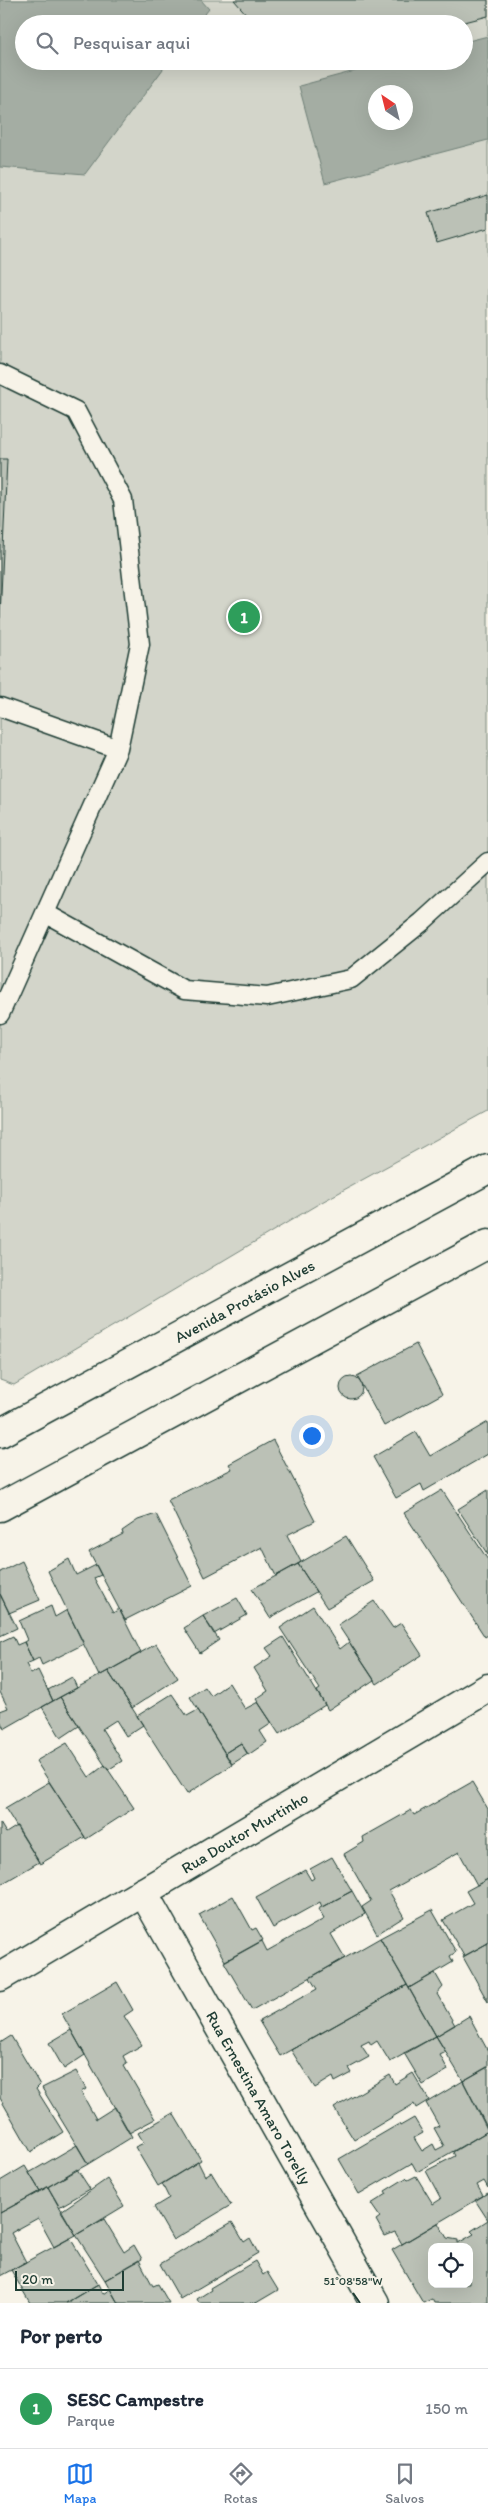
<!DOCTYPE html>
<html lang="pt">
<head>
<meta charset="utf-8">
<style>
  :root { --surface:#fff; --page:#f6f6f7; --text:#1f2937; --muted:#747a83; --line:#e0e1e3; --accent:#1a73e8 }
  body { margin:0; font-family:Itim,sans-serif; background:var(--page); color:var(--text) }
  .controls { position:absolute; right:15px; bottom:15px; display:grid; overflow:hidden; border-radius:10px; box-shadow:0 5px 20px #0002 }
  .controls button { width:45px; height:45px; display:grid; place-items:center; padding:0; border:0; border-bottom:1px solid var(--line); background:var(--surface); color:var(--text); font:25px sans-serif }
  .compass { position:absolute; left:368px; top:85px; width:45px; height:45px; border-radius:50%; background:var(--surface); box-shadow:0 5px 20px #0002; rotate:325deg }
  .scale { position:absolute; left:15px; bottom:12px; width:109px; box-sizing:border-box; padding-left:5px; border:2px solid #1f3d34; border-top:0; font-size:14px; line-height:18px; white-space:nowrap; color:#1f3d34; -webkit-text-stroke:4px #f7f3e8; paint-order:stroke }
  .you { position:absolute; left:311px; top:1435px; width:18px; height:18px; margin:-12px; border:4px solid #fff; border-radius:50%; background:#1a73e8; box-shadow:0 0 0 8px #1a73e833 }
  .badge { display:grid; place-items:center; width:32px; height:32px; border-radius:50%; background:var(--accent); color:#fff; font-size:16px; font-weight:700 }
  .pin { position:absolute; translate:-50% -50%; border:2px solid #fff; box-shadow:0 1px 5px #0006 }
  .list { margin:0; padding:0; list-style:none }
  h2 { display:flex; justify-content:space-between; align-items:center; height:65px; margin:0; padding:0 20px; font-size:21px }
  h2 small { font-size:16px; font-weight:400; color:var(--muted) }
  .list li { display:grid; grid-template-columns:32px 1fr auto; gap:15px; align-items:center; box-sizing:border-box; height:80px; padding:0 20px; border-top:1px solid var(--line) }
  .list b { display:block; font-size:19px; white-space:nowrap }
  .list p { margin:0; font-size:16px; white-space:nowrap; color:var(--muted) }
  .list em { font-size:16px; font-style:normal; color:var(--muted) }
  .icon { flex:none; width:28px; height:28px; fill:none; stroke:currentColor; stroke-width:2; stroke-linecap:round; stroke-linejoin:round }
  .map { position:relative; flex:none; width:488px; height:2303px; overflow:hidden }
  .search { position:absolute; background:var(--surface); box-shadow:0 5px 20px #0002; left:15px; right:15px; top:15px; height:55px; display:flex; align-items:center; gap:12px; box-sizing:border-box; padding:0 18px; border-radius:28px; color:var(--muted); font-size:19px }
  .sheet { height:145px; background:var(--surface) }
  nav { display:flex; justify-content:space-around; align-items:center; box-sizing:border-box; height:70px; border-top:1px solid var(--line); background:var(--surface); font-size:14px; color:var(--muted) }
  nav a { display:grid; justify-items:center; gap:2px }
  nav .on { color:var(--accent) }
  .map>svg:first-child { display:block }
  .green { fill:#d3d5ca; stroke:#79897f; fill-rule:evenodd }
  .water { fill:#a4ada3; stroke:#6f8077; fill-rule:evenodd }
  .building { fill:#bbc1b6; stroke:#1f3d34; fill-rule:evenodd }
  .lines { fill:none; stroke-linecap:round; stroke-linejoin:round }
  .service-casing { stroke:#1f3d34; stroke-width:21 }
  .tertiary-casing { stroke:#1f3d34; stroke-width:31 }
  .primary-casing { stroke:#1f3d34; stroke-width:31 }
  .service { stroke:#f7f3e8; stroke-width:18 }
  .tertiary { stroke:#f7f3e8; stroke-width:28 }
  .primary { stroke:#f7f3e8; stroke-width:28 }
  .ticks { fill:none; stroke:#1f3d34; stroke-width:2 }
  .labels { text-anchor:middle; stroke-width:4; stroke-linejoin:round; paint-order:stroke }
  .street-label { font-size:16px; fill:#1f3d34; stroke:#f7f3e8 }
  .ticks-label { font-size:12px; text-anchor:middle; fill:#1f3d34; stroke:#f7f3e8; stroke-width:4; stroke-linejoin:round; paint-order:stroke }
</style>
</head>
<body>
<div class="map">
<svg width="488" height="2303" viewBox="0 0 488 2303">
  <rect width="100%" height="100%" fill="#f7f3e8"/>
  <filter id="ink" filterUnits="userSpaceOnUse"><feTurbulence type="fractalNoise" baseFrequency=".02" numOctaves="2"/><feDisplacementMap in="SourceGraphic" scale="10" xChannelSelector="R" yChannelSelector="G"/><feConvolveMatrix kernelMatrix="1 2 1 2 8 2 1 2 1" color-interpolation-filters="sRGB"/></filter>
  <g filter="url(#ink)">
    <path class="green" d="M0,0H488V1111L320,1203L14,1385L0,1380ZM24,24H464V61H24ZM376,92H406V122H376Z"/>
    <path class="water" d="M0,0H201L209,9L197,24H24V61H169L85,174L0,167Z
      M488,36V140L325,183L299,86L392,61H464V42ZM376,92H406V122H376Z"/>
    <path class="building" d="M234,0H488V16L457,24H255Z
      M287,61H314L292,67Z
      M488,195V228L437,243L428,213Z
      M0,459H7L0,618Z
      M416,1344L442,1394L384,1426L357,1376Z
      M340 1388a11 11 0 1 1 22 0a11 11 0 1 1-22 0Z
      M488,1422V1454L424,1491L421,1484L396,1498L373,1457L416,1432L430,1456Z
      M273,1440L315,1521L287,1535L301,1562L276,1576L262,1547L205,1577L168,1500L232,1469L229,1464Z
      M442,1490L488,1560V1635L485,1637L404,1513Z
      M488,1490V1555L458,1509Z
      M156,1514L192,1586L125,1620L89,1552L123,1534L122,1531L138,1520Z
      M346,1536L374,1581L327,1608L298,1564Z
      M69,1559L76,1575L96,1565L101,1575L94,1578L113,1613L119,1609L141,1653L99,1676L48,1571Z
      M22,1561L40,1600L9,1613L0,1594V1572Z
      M298,1564L316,1592L270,1618L252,1589Z
      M0,1594L17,1628L0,1636Z
      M237,1598L247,1615L214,1634L203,1616Z
      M374,1601L393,1628L401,1623L422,1655L377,1684L338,1625Z
      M51,1606L55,1617L67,1610L84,1644L42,1665L39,1658L33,1661L24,1642L27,1640L19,1621Z
      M313,1606L340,1649L349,1642L374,1680L328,1710L317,1691L320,1689L280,1628Z
      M203,1616L219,1640L200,1653L184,1628Z
      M13,1636L17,1645L24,1642L33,1661L26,1664L31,1674L38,1670L53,1701L4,1729L0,1720V1711L8,1708L0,1692V1642Z
      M283,1637L325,1705L279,1734L256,1699L268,1691L254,1668L272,1656L266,1648Z
      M156,1644L178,1678L132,1708L108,1671Z
      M108,1671L143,1725L126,1736L116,1720L102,1729L122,1761L108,1770L60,1697Z
      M72,1677L77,1688L53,1701L48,1690Z
      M229,1683L245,1709L258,1702L272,1723L260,1731L267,1742L248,1755L241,1743L225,1753L190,1697L205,1687L211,1696Z
      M172,1694L187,1716L198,1710L232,1765L187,1794L137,1716Z
      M60,1697L79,1726L61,1738L42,1707Z
      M67,1743L89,1777L105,1765L134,1808L86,1839L36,1761Z
      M241,1743L248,1754L232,1764L225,1753Z
      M49,1782L85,1837L40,1864L5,1808Z
      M472,1782L488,1809V1879L477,1885L459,1852L389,1891L404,1917L377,1934L362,1907L371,1901L344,1854L364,1842L363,1837L411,1810L414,1815Z
      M0,1823L6,1833L17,1826L39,1862L0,1885Z
      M332,1857L352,1891L322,1907L320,1902L273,1928L256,1897L305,1870L311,1880L314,1878L310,1869Z
      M488,1879V1943L464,1956L443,1920L473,1903L466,1891Z
      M352,1891L365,1914L331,1934L345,1958L252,2010L224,1962L262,1941L267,1951L324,1919L318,1909Z
      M233,1896L252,1930L256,1928L263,1940L225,1961L199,1915Z
      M432,1910L456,1952L450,1956L453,1962L409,1988L380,1938Z
      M380,1938L407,1985L280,2056L259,2021L317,1989L310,1978Z
      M488,1943V2002L463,1957Z
      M435,1973L443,1987L437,1994L455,2025L436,2036L409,1988Z
      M117,1982L133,2010L124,2016L142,2045L123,2056L127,2064L124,2066L155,2119L129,2133L62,2014Z
      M407,1985L436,2036L390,2062L377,2041L371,2045L369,2041L361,2045L369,2057L349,2068L352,2073L335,2082L333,2077L315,2088L291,2050Z
      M469,2016L488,2051V2067L463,2081L436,2036Z
      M71,2030L85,2055L64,2069L49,2043Z
      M11,2036L40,2085L36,2089L63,2132L31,2152L0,2098V2043Z
      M436,2036L446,2052L440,2055L448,2070L423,2085L404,2053Z
      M487,2067L488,2068V2129L463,2081Z
      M76,2071L86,2089L81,2092L96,2119L115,2107L132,2137L88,2164L42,2088Z
      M413,2073L429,2100L416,2108L414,2104L354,2140L334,2108L390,2075L395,2084Z
      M463,2081L488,2131L417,2172L412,2163L359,2194L339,2159L399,2124L400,2126L414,2118L423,2133L414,2138L422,2151L433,2144L436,2150L444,2146L434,2128L439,2126L426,2103Z
      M173,2113L201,2160L158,2186L135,2147L144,2143L138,2133Z
      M488,2131V2188L484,2181L477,2185L483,2196L402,2244L395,2232L385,2236L376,2220L380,2217L371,2204L387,2194L385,2191L406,2178L408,2180L416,2176L433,2204L441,2199L426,2171L455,2156L453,2152Z
      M77,2145L88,2164L40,2191L29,2173Z
      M198,2162L205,2176L211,2172L231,2205L173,2240L154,2207L169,2198L162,2184Z
      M25,2166L40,2191L0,2213V2181Z
      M77,2169L90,2189L59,2207L48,2187Z
      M107,2179L124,2206L76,2235L61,2211Z
      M48,2187L76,2235L54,2247L38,2218L11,2233L26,2262L0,2276V2213Z
      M488,2193V2220L475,2200Z
      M104,2219L124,2252L134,2245L142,2259L105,2280L76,2235Z
      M488,2220V2303H434L432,2299L423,2303L392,2250L438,2223L447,2238L458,2240V2243L474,2234L471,2231ZM432,2247H469V2284H432Z
      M232,2222L244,2242L250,2238L258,2253L180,2299L160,2264Z
      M70,2238L98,2284L66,2303H30L11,2270Z
      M139,2260L153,2286L158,2284L169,2303H118L105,2280Z
      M255,2261L263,2275L267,2272L278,2290L256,2303H199L197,2299L211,2290L210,2288Z
      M98,2284L103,2294L110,2289L118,2303H66Z"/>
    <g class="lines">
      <defs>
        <path id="service" d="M0,374L76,411L123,500L140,644L118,749L0,1014
          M0,707L118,749
          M45,913L184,990L267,997L351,979L422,922L488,862"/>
        <g id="tertiary">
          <path id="s1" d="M143,1892L375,2303"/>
          <path id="s2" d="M0,1977L488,1688"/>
        </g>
        <g id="primary">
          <path id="s3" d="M0,1433L488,1169"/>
          <path d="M0,1507L488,1244"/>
        </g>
      </defs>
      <use href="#service" class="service-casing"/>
      <use href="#tertiary" class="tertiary-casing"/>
      <use href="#primary" class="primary-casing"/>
      <use href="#service" class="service"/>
      <use href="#tertiary" class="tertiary"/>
      <use href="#primary" class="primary"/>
    </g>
  </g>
  <path class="ticks" d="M353,2293L360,2303"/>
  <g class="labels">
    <g class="street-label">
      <text dy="6" stroke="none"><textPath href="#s3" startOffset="278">Avenida Protásio Alves</textPath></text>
      <text dy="6" stroke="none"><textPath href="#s2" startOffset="284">Rua Doutor Murtinho</textPath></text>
      <text dy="6" stroke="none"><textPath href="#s1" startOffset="236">Rua Ernestina Amaro Torelly</textPath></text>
    </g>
  </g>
  <g class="ticks-label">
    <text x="353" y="2285">51°08'58"W</text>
  </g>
</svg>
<div class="controls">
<button><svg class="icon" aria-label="locate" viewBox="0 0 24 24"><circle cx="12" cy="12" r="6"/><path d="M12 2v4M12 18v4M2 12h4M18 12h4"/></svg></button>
</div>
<svg class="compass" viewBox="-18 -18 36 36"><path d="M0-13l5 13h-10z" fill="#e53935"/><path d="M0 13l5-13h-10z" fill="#747a83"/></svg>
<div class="scale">20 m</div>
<div class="you"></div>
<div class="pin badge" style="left:244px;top:617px;background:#2e9e5b">1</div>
<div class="search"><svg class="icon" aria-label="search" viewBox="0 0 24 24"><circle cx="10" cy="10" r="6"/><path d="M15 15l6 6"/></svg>Pesquisar aqui</div>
</div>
<section class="sheet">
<h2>Por perto<small></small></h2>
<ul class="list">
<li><span class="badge" style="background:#2e9e5b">1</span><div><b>SESC Campestre</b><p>Parque</p></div><em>150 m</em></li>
</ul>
</section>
<nav>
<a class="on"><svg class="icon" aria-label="map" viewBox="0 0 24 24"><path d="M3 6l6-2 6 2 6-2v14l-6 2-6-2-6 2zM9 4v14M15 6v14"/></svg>Mapa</a>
<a><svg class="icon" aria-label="directions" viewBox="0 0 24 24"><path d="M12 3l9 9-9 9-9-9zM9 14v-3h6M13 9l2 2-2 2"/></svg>Rotas</a>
<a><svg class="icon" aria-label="saved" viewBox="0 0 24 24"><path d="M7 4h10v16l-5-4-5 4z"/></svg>Salvos</a>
</nav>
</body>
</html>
